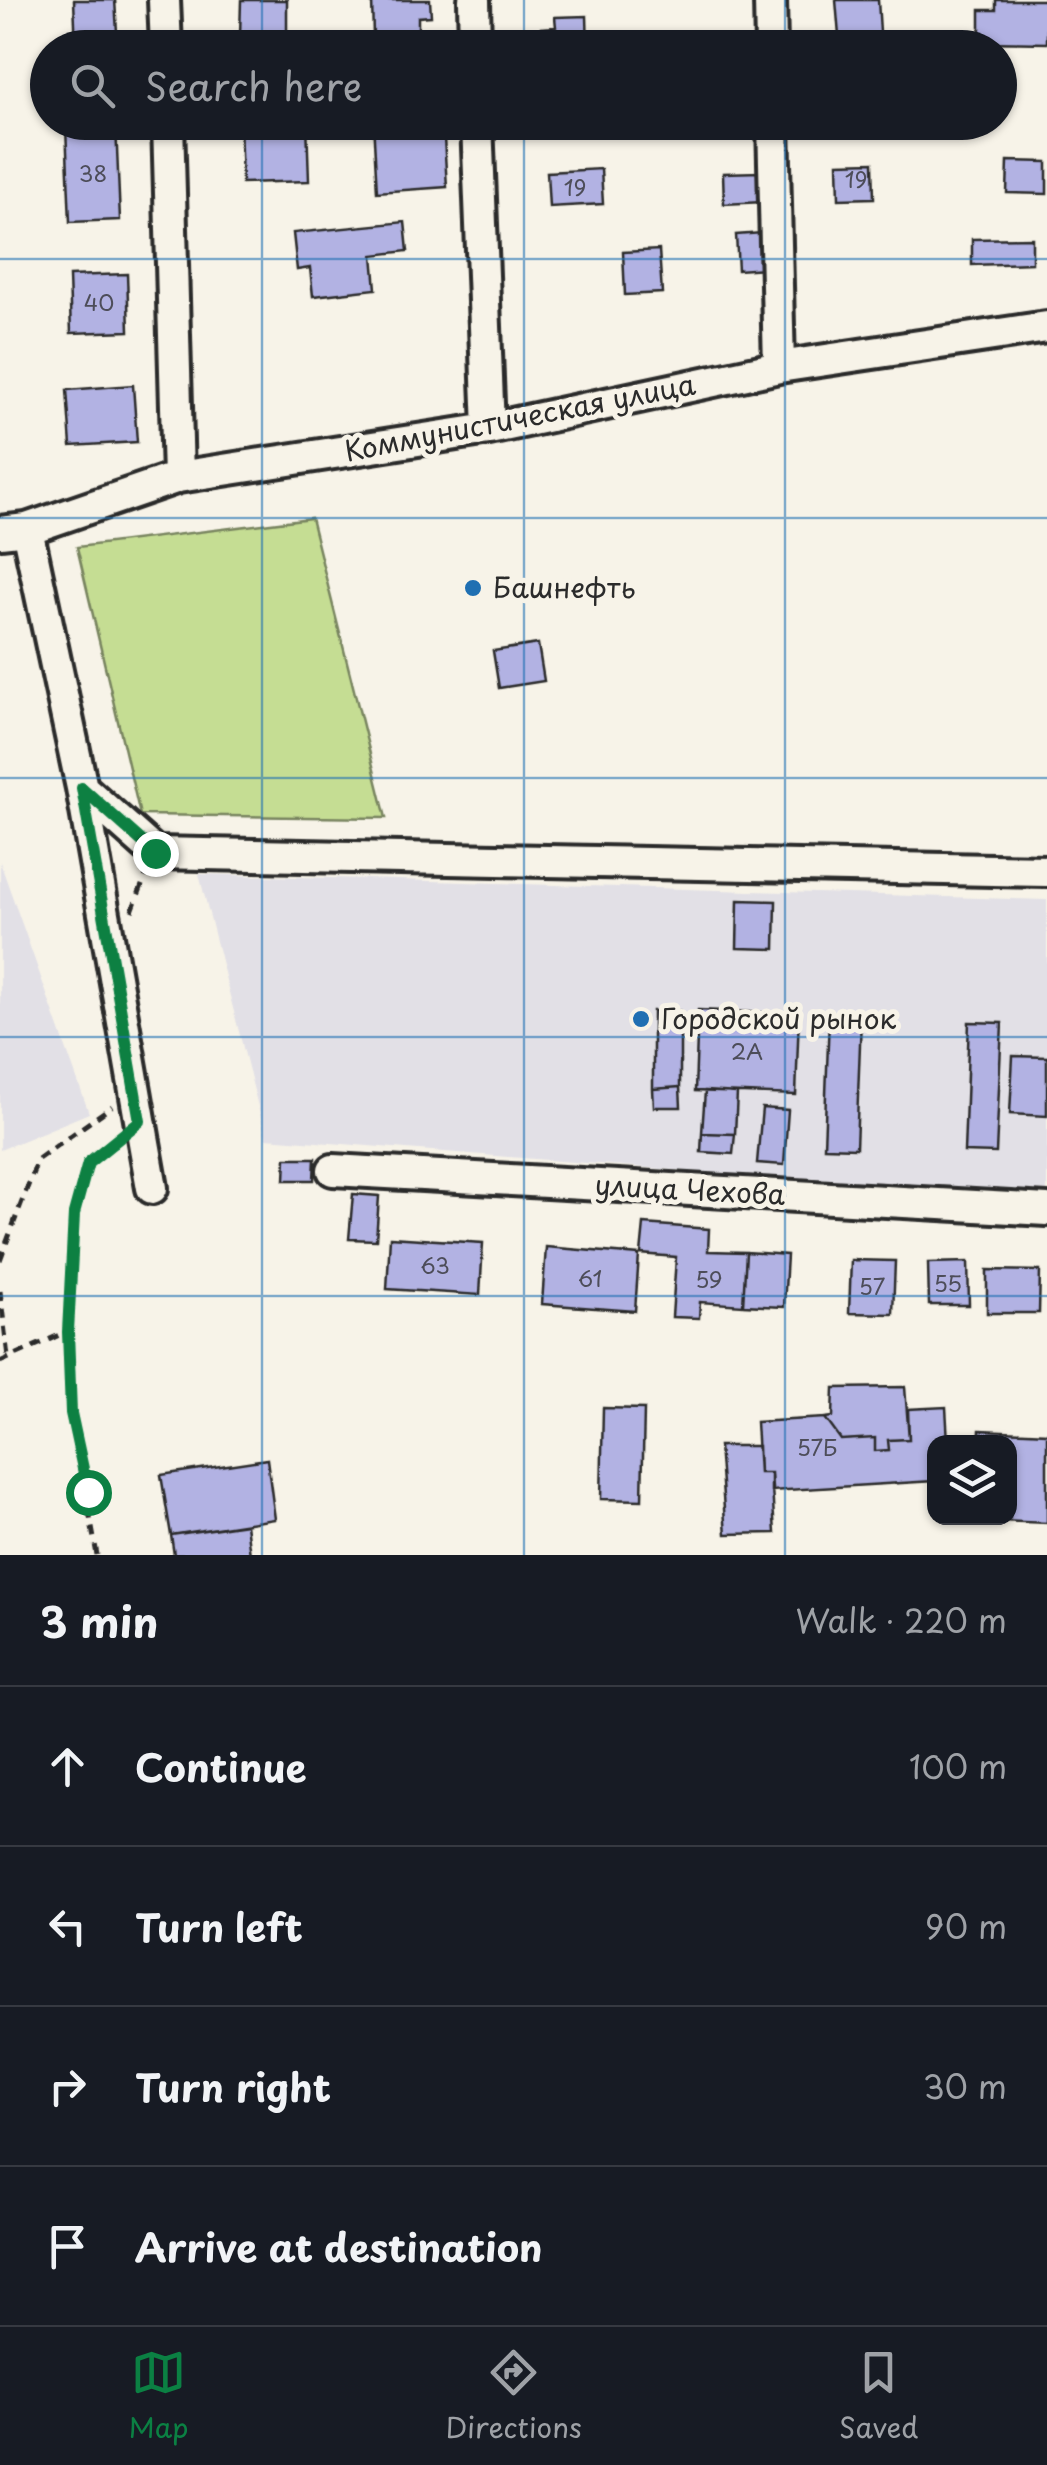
<!DOCTYPE html>
<html lang="en">
<head>
<meta charset="utf-8">
<style>
  :root { --surface:#171b24; --page:#20242c; --text:#f1f3f6; --muted:#9ea1a6; --line:#363941; --accent:#0b8043 }
  body { margin:0; font-family:"Playpen Sans",sans-serif; background:var(--page); color:var(--text) }
  .controls { position:absolute; right:30px; bottom:30px; display:grid; overflow:hidden; border-radius:20px; box-shadow:0 2px 8px #0004 }
  .controls button { width:90px; height:90px; display:grid; place-items:center; padding:0; border:0; border-bottom:2px solid var(--line); background:var(--surface); color:var(--text); font:50px sans-serif }
  .stop { position:absolute; width:30px; height:30px; margin:-22px; border:8px solid #0b8043; border-radius:50%; background:#fff }
  .stop.end { background:#0b8043; border-color:#fff; box-shadow:0 2px 10px #0008 }
  .list { margin:0; padding:0; list-style:none }
  h2 { display:flex; justify-content:space-between; align-items:center; height:130px; margin:0; padding:0 40px; font-size:42px }
  h2 small { font-size:32px; font-weight:400; color:var(--muted) }
  .list li { display:grid; grid-template-columns:65px 1fr auto; gap:30px; align-items:center; box-sizing:border-box; height:160px; padding:0 40px; border-top:2px solid var(--line) }
  .list b { display:block; font-size:38px; white-space:nowrap }
  .list em { font-size:32px; font-style:normal; color:var(--muted) }
  .icon { flex:none; width:55px; height:55px; fill:none; stroke:currentColor; stroke-width:2; stroke-linecap:round; stroke-linejoin:round }
  .map { position:relative; flex:none; width:1047px; height:1555px; overflow:hidden }
  .search { position:absolute; background:var(--surface); box-shadow:0 2px 8px #0004; left:30px; right:30px; top:30px; height:110px; display:flex; align-items:center; gap:25px; box-sizing:border-box; padding:0 35px; border-radius:55px; color:var(--muted); font-size:38px }
  .sheet { height:770px; background:var(--surface) }
  nav { display:flex; justify-content:space-around; align-items:center; box-sizing:border-box; height:140px; border-top:2px solid var(--line); background:var(--surface); font-size:28px; color:var(--muted) }
  nav a { display:grid; justify-items:center; gap:5px }
  nav .on { color:var(--accent) }
  .map>svg:first-child { display:block }
  .built { fill:#e2e0e6 }
  .green { fill:#c5dd93; stroke:#78845f; stroke-width:2.5 }
  .building { fill:#b2b2e3; stroke:#2b2b2b; stroke-width:2.5 }
  .lines { fill:none; stroke-linecap:round; stroke-linejoin:round }
  .minor-casing { stroke:#2b2b2b; stroke-width:38 }
  .path { stroke:#2b2b2b; stroke-width:5; stroke-dasharray:10 8; stroke-linecap:butt }
  .minor { stroke:#f7f3e8; stroke-width:30 }
  .route { stroke:#0b8043; stroke-width:12 }
  .grid { fill:none; stroke:#1f6fb2; stroke-width:2.5; stroke-opacity:0.55 }
  .poi-dot { fill:#1f6fb2; stroke:#f7f3e8; stroke-width:4 }
  .labels { text-anchor:middle; stroke-width:10; stroke-linejoin:round; paint-order:stroke }
  .number-label { font-size:22px; fill:#4d4d59 }
  .street-label { font-size:28px; fill:#2b2b2b; stroke:#f7f3e8 }
  .poi-label { font-size:28px; fill:#2b2b2b; stroke:#f7f3e8; text-anchor:start }
</style>
</head>
<body>
<div class="map">
<svg width="1047" height="1555" viewBox="0 0 1047 1555">
  <rect width="100%" height="100%" fill="#f7f3e8"/>
  <filter id="ink" filterUnits="userSpaceOnUse"><feTurbulence type="fractalNoise" baseFrequency=".01" numOctaves="2"/><feDisplacementMap in="SourceGraphic" scale="20" xChannelSelector="R" yChannelSelector="G"/><feConvolveMatrix kernelMatrix="1 2 1 2 8 2 1 2 1" color-interpolation-filters="sRGB"/></filter>
  <g filter="url(#ink)">
    <path class="built" d="M0,862L89,1113L0,1150Z
      M199,874L1047,900V1191L1031,1198L266,1138Z"/>
    <path class="green" d="M311,518L386,818L140,815L77,547Z"/>
    <path class="building" d="M74,0H115L117,32L103,33L104,48H76Z
      M241,0H287V37H240Z
      M372,0H430L431,16L418,17V34L373,36Z
      M836,0H878L881,48H840Z
      M996,0H1047V43L980,42V10H996Z
      M587,16L588,48H542L541,28L556,27L555,17Z
      M240,122H307L309,181L242,183Z
      M373,122H443L447,187L377,192Z
      M544,122H594V128L544,129Z
      M116,125L120,220L70,222L66,127Z
      M1008,161L1047,162V194L1007,193Z
      M873,162L874,198L839,199L838,163Z
      M601,169L603,204L549,207L547,172Z
      M761,172L763,202L724,204L723,173Z
      M405,222L408,251L373,255L376,289L313,296L310,268L297,270L293,233Z
      M762,233L765,268L738,270L736,235Z
      M1032,238V263L972,265V239Z
      M659,250L662,293L625,295L623,252Z
      M127,274L129,331L71,333L69,276Z
      M133,385L137,442L71,446L67,390Z
      M538,644L544,681L499,688L493,651Z
      M738,900L776,901L775,949L737,948Z
      M698,1010L799,1014L796,1095L695,1091Z
      M653,1011H680V1087L653,1089Z
      M829,1017L861,1018L856,1148L824,1147Z
      M969,1022L1002,1023L996,1153L964,1152Z
      M1013,1056L1047,1057V1116L1010,1114Z
      M680,1087L681,1107H654L653,1089Z
      M705,1091L737,1093L735,1134L702,1133Z
      M762,1108L788,1110L784,1165L757,1163Z
      M702,1133L735,1134L733,1154L701,1152Z
      M286,1158H315L314,1180H285Z
      M353,1194L379,1196L376,1240L349,1239Z
      M644,1224L709,1229L708,1251L746,1252L743,1305L700,1302L699,1318L672,1317L676,1257L641,1254Z
      M390,1237L483,1243L480,1295L387,1289Z
      M546,1247L639,1255L635,1311L542,1304Z
      M746,1252L787,1255L784,1307L743,1305Z
      M851,1260L895,1261L893,1314L849,1313Z
      M968,1262L969,1305H929L928,1263Z
      M987,1270L1040,1271L1039,1313H987Z
      M905,1387L909,1439L888,1440L889,1450L875,1451V1438L841,1440L825,1418L833,1417L834,1388Z
      M946,1407L948,1442H934V1481L771,1491V1473H759L756,1422L825,1418L841,1440L875,1438V1451L889,1450L888,1440L909,1439L908,1409Z
      M603,1408L644,1409L642,1500L601,1499Z
      M980,1430L1047,1433V1523L976,1520L1010,1518V1442H979Z
      M719,1446H758L759,1473H771L775,1533L726,1534Z
      M267,1459L275,1519L171,1535L161,1475Z
      M246,1524L250,1555H174L171,1535Z"/>
    <g class="lines">
      <defs>
        <path id="minor" d="M164,0L166,48
          M474,0L475,48
          M770,0L771,48
          M168,122L178,477
          M477,122L489,429
          M773,122L779,367
          M27,529L82,788L155,853L1047,871
          M0,532L27,529L178,477L489,429L779,367L1047,327
          M82,788L152,1188
          M333,1170L1047,1210"/>
      </defs>
      <use href="#minor" class="minor-casing"/>
      <path class="path" d="M132,911L146,875
        M0,1260L38,1159L112,1106
        M0,1291L8,1357
        M0,1362L68,1331
        M97,1555L71,1413L68,1331L74,1214L88,1163L118,1139"/>
      <use href="#minor" class="minor"/>
    </g>
  </g>
  <g class="lines" filter="url(#ink)">
    <path class="route" d="M88,1492L71,1413L68,1332L74,1214L88,1163L140,1121L82,788L155,853"/>
  </g>
  <path class="grid" d="M262,0V48M524,0V48M785,0V48M262,122V1555M524,122V1555M785,122V1555M0,259H1047M0,518H1047M0,778H1047M0,1037H1047M0,1296H1047"/>
  <g class="poi-dot">
    <circle cx="473" cy="588" r="10"/>
    <circle cx="641" cy="1019" r="10"/>
  </g>
  <g class="labels">
    <g class="number-label">
      <text x="93" y="182">38</text>
      <text x="856" y="188">19</text>
      <text x="575" y="196">19</text>
      <text x="99" y="311">40</text>
      <text x="747" y="1060">2А</text>
      <text x="435" y="1274">63</text>
      <text x="590" y="1287">61</text>
      <text x="709" y="1288">59</text>
      <text x="948" y="1292">55</text>
      <text x="872" y="1295">57</text>
      <text x="817" y="1456">57Б</text>
    </g>
    <g class="street-label">
      <text transform="translate(520 418) rotate(-11)" y="10">Коммунистическая улица</text>
      <text transform="translate(690 1190) rotate(3)" y="10">улица Чехова</text>
    </g>
    <g class="poi-label">
      <text x="493" y="598">Башнефть</text>
      <text x="661" y="1029">Городской рынок</text>
    </g>
  </g>
</svg>
<div class="controls">
<button><svg class="icon" aria-label="layers" viewBox="0 0 24 24"><path d="M12 4l9 5-9 5-9-5zM3 14l9 5 9-5"/></svg></button>
</div>
<div class="stop" style="left:88px;top:1492px"></div>
<div class="stop end" style="left:155px;top:853px"></div>
<div class="search"><svg class="icon" aria-label="search" viewBox="0 0 24 24"><circle cx="10" cy="10" r="6"/><path d="M15 15l6 6"/></svg>Search here</div>
</div>
<section class="sheet">
<h2>3 min<small>Walk · 220 m</small></h2>
<ul class="list">
<li><svg class="icon" aria-label="ahead" viewBox="0 0 24 24"><path d="M12 20V5M6 11l6-6 6 6"/></svg><div><b>Continue</b></div><em>100 m</em></li>
<li><svg class="icon" aria-label="left" viewBox="0 0 24 24"><path d="M17 20v-9H6M10 6l-5 5 5 5"/></svg><div><b>Turn left</b></div><em>90 m</em></li>
<li><svg class="icon" aria-label="right" viewBox="0 0 24 24"><path d="M7 20v-9h11M14 6l5 5-5 5"/></svg><div><b>Turn right</b></div><em>30 m</em></li>
<li><svg class="icon" aria-label="arrive" viewBox="0 0 24 24"><path d="M6 21V4h12l-3 4 3 4H6"/></svg><div><b>Arrive at destination</b></div></li>
</ul>
</section>
<nav>
<a class="on"><svg class="icon" aria-label="map" viewBox="0 0 24 24"><path d="M3 6l6-2 6 2 6-2v14l-6 2-6-2-6 2zM9 4v14M15 6v14"/></svg>Map</a>
<a><svg class="icon" aria-label="directions" viewBox="0 0 24 24"><path d="M12 3l9 9-9 9-9-9zM9 14v-3h6M13 9l2 2-2 2"/></svg>Directions</a>
<a><svg class="icon" aria-label="saved" viewBox="0 0 24 24"><path d="M7 4h10v16l-5-4-5 4z"/></svg>Saved</a>
</nav>
</body>
</html>
